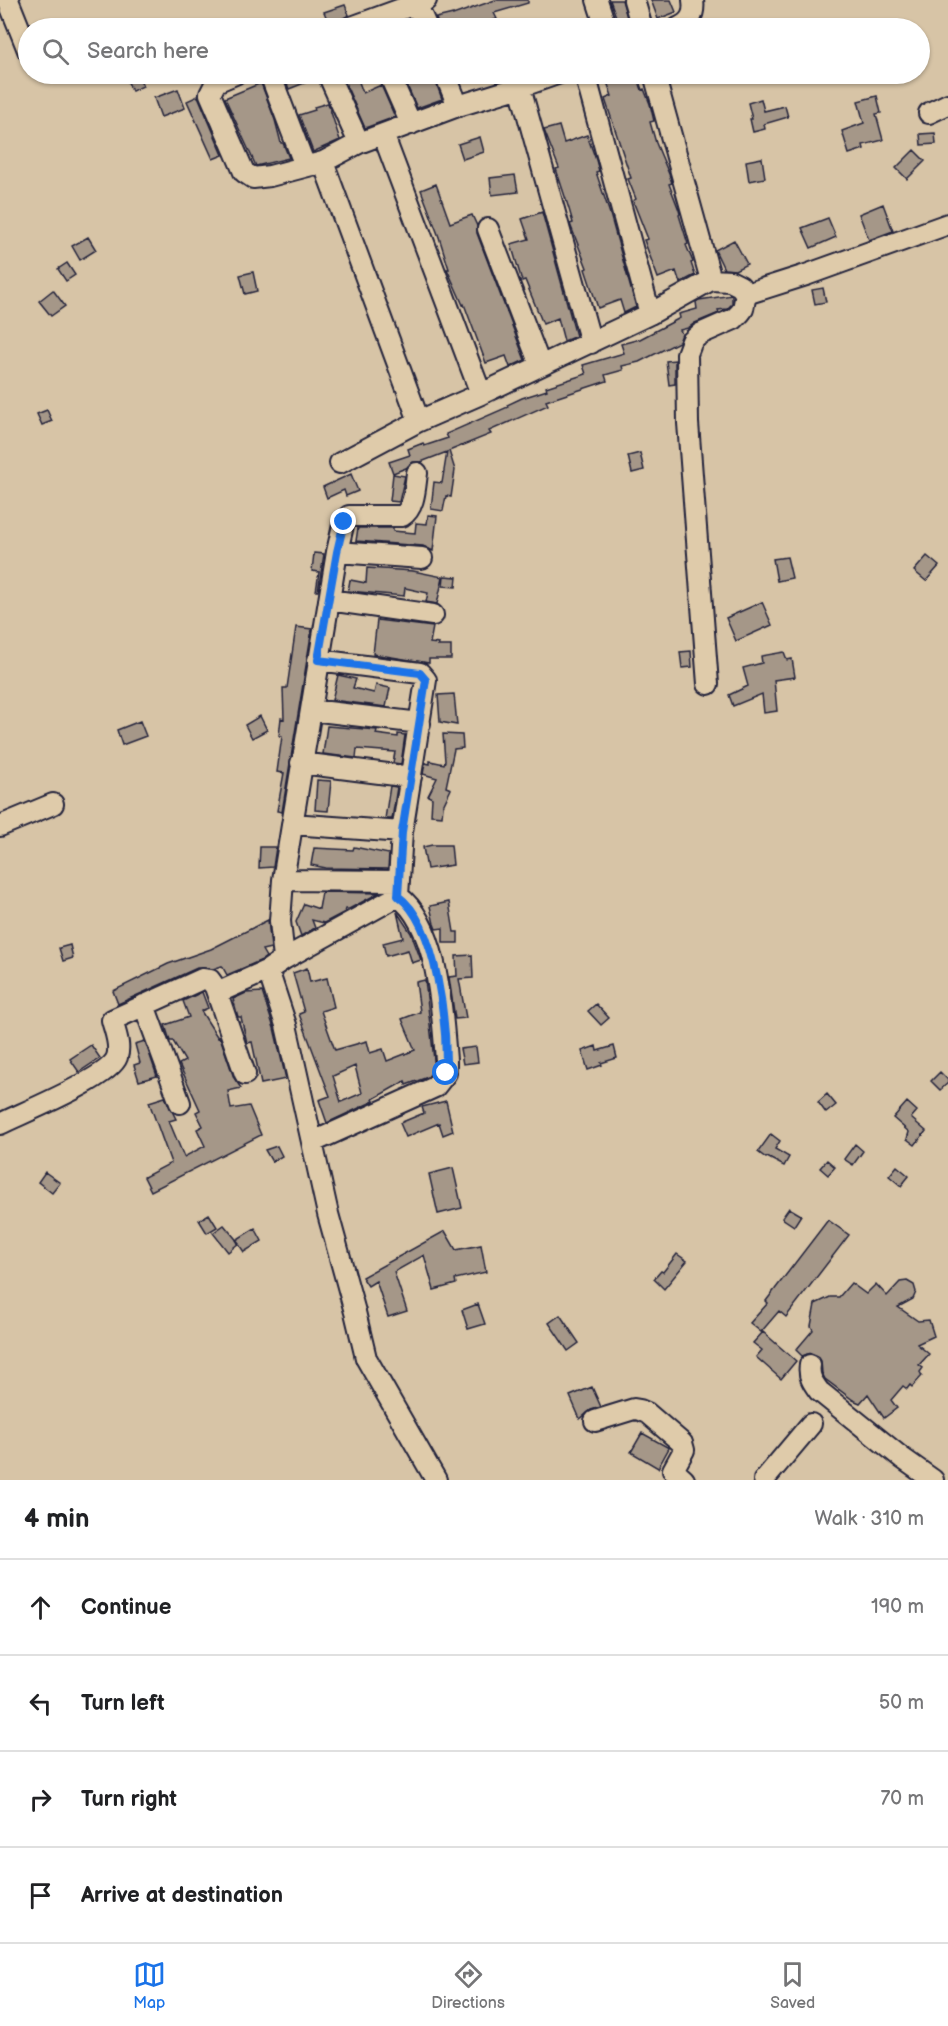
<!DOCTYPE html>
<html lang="en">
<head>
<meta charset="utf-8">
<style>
  :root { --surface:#fff; --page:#f2f2f2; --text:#202124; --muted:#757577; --line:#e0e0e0; --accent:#1a73e8 }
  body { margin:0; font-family:"Balsamiq Sans",sans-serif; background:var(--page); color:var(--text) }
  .stop { position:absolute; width:18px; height:18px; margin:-14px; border:4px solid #1a73e8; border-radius:50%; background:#fff }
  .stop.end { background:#1a73e8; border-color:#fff; box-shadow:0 2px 6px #0008 }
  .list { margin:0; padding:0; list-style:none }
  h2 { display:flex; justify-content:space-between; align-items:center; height:78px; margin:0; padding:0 24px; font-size:26px }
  h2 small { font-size:20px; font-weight:400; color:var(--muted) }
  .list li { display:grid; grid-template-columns:39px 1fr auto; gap:18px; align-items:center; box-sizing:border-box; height:96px; padding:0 24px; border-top:2px solid var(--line) }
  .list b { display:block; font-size:22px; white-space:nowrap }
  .list em { font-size:20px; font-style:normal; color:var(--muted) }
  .icon { flex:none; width:33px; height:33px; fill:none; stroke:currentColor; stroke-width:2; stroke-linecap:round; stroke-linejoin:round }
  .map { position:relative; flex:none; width:948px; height:1480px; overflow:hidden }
  .search { position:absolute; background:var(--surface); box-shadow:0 2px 4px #0004; left:18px; right:18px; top:18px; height:66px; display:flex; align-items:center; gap:15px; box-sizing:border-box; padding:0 21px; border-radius:33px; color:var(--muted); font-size:22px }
  .sheet { height:462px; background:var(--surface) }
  nav { display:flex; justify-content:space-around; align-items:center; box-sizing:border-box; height:84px; border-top:2px solid var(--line); background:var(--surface); font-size:16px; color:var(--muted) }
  nav a { display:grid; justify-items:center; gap:3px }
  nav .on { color:var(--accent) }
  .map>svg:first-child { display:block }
  .building { fill:#a59788; stroke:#22223b; stroke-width:1.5; fill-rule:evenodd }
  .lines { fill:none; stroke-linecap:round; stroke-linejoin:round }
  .minor-casing { stroke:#22223b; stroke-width:24 }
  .minor { stroke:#dfcbaa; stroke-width:20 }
  .route { stroke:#1a73e8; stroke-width:8 }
</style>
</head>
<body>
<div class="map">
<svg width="948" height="1480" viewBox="0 0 948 1480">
  <rect width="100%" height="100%" fill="#d7c4a6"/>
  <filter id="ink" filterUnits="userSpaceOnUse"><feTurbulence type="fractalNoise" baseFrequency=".0167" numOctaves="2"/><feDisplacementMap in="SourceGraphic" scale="12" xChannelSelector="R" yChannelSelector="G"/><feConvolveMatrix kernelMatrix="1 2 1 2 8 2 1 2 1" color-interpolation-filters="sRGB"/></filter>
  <g filter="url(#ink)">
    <path class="building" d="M495,0H528V3L494,13L497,19L471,28H439L436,18L453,14V15Z
      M610,0H622L630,28H620Z
      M651,0H671L676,12L658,19Z
      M345,5L349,15L340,20L337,28H304L327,19L324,12Z
      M283,74H316L317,78L289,89Z
      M356,74L363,93L381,85L395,117L365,128L343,78Z
      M402,74H433L442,99L417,108Z
      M138,75L143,86L132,91L127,80Z
      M637,75L642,90L644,89L650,104L654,121L650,122L656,143L669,174L672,183L669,184L679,210L680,214L679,215L688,244L686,245L693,262L691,263L695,275L680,283L676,271L658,278L644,240L648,239L633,201L636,199L628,179L631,178L605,99L612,96L607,82L618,78L619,80Z
      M261,83L275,120L281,143H283L289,158L256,166L225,98Z
      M178,89L185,108L161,117L154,98Z
      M198,96L223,155L213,159L187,101Z
      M877,96L881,113L876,114L883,140L863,145L864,149L849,154L842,131L864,123L858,101Z
      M761,99L764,111L785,106L788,117L764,124L765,129L753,132L750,119H752L748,103Z
      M328,103L340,140L313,152L299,115L315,110L314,107Z
      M559,126L564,143L587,135L596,160L599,171L596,172L610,214L636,307L624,313L620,300L598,308L585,269L587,268L570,224L573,223L569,209L556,169L559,168L544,130Z
      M935,133L936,144L921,145L920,134Z
      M480,137L484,152L463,159L458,144Z
      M914,150L925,161L907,179L896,168Z
      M762,158L765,178L749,181L746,161Z
      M515,175L518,192L492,195L490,178Z
      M436,184L450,223L472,215L477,226V233L525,360L510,367L506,356L486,363L464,304L463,305L447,269H449L439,237L421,190Z
      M883,204L893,231L869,240L859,214Z
      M542,212L576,336L564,341L558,318L543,324L525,280L522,281L511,244L529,239L522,219Z
      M828,218L836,237L811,248L802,228Z
      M88,237L96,250L80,260L72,246Z
      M734,240L747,264L735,270L724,269L715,250Z
      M67,263L75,275L66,281L58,269Z
      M253,272L257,291L245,294L240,275Z
      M823,288L826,302L815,304L812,290Z
      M53,290L65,306L51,316L39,301Z
      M732,295V304L727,309L718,310L719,313L695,323L688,328L680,330L682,334L679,342L639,362L622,366L623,370L605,375L607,381L546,401L548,405L489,431L491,434L449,451L455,470L451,497L446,496L443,511L431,509L434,482L442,483L447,452L421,462H413L406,468L393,473L389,462L410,455L408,449L423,443L424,446L448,438L446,434L508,407L507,405L522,398L547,390L546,387L586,374L583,365L624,353L621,344L640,339L680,318L679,314L697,309L696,302L699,300Z
      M675,360V384L669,385L666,361Z
      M47,410L52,421L42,425L37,414Z
      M640,453L644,470L632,473L628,456Z
      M351,474L358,491L346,496L344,490L327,498L323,487Z
      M393,474L405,476L399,502L390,501Z
      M428,515L437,516L433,551L423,546L356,541L358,528H393V531L415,533L416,523L427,524Z
      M314,553L324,554L318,591H316L319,572L312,571Z
      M927,556L939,566L926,581L914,571Z
      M787,557L792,578L777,581L773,559Z
      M367,568L413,571L443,577L437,604L426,602L428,593L405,588L404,596L348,591L350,580L366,583Z
      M444,576L457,577L456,587L443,586Z
      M762,602L772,625L736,641L726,618Z
      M377,620L433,627L430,643L439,644L438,646H451V659H429V663L373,654Z
      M296,627L312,629L282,812L277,811L284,773L277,772L282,736H279L281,718L284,719L283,688H287Z
      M691,651L692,667L682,668L680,652Z
      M784,652L787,660L792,659L795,677L774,680L777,711L764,713L762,694L733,706L729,695L748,686L743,668L762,663L761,656Z
      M338,675L356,679L353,688L374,693L376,685L390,688L386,707L332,700Z
      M454,694L457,725L440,722L438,695Z
      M260,716L267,730L252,738L245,725Z
      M140,721L146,736L122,745L117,730Z
      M327,726L377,730L376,734L398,737V734L405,735L401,764L393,763L395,752L357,749L356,758L323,754Z
      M443,734L462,735L463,748L454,749L446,787L451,789L443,806L442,816L431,815L432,798L428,796L437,778L423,774L425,763L430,764V761L444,764L445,761Z
      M317,780L331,781L328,811L315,810Z
      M390,786L397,787L392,819H385Z
      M432,845H451L453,865L427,869L423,847Z
      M260,847H276L273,867L259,868Z
      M354,847L389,854L388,869L326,868L311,865L314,848L353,850Z
      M322,892L379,893L349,909H346L345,912L324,923L312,920L315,928L301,936L296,922L304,904L319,909Z
      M449,902L454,932H458V943H443V928L436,929L434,924L430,906Z
      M397,912L411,933L421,960L412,963L408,950L386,956L383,943L403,938Z
      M268,920L271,948L262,950L266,957L262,960L227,975L222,966L213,969L197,968L118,1004L113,991L168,964L211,949Z
      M70,945L73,958L63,961L59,948Z
      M472,955L473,978L459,979L466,1018L455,1019L449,977L457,976L456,956Z
      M307,968L310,982L327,978L334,1007L321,1011L335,1050L367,1041L370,1053L383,1049L387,1061L415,1050L402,1019L420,1012L416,982L425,980L434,1060V1069L428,1077L406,1085L405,1081L373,1099L374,1101L327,1123L319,1100L330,1096L299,1014L304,1012L293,973ZM355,1066L362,1093L341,1102L333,1076Z
      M202,992L208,1008L201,1011L218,1038L220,1037L234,1078L241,1088L228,1091L231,1109L249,1106L261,1135L151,1191L144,1177L171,1163L149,1102L165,1097L176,1119L169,1121L184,1157L205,1146L197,1129L203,1126L196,1112L200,1110L179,1064L185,1061L173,1041H170L165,1025L189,1017L183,1001Z
      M262,992L274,1028L286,1079L261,1084L252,1042L247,1043L241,1017H238L233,999L246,993Z
      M596,1004L609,1018L601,1025L588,1011Z
      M145,1041L157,1076L139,1081L134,1065L140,1063L135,1044Z
      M91,1045L100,1058L79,1072L70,1059Z
      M596,1046L597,1051L614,1046L617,1058L601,1063L602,1065L588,1070L582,1051Z
      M476,1047L478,1062L463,1064L460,1049Z
      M940,1072L948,1080V1083L940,1090L931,1081Z
      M827,1094L836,1105L826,1113L818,1102Z
      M446,1101L453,1131L443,1135L439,1123L406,1137L400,1123L424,1113L422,1107Z
      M907,1102L917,1111L911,1118L926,1131L915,1145L907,1139L909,1132L893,1118Z
      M771,1134L780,1141L775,1149L789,1157L784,1166L767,1157L766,1158L758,1152Z
      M855,1144L863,1151L853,1165L844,1159Z
      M277,1146L282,1156L272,1162L265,1150Z
      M827,1160L835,1167L828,1175L820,1168Z
      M897,1166L909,1176L901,1186L889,1176Z
      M453,1168L462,1208L438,1214L429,1174Z
      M45,1172L60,1183L52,1193L38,1182Z
      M789,1208L801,1215L794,1226L782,1218Z
      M209,1214L217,1227L207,1233L199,1220Z
      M828,1220L849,1235L786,1317L779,1311L761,1332L750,1323L768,1303L766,1301Z
      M224,1225L239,1243L228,1252L213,1233Z
      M255,1228L262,1241L244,1252L236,1240Z
      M445,1231L456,1250L481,1245L486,1272L455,1279L456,1284L434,1290L424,1255L394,1272L407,1311L388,1317L376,1281L368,1286L362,1277Z
      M677,1254L687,1261L664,1289L654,1279L661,1271L663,1272Z
      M907,1281L914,1285L916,1292L913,1299L898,1307L918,1321L929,1320L934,1336L917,1344L929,1354L919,1365L923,1368L920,1372L922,1376L912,1387L910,1385L907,1389L903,1386L891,1400L897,1408L884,1418L868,1394L860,1403L853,1400L825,1379L822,1373L821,1361L818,1356L811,1353L802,1356L796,1350L813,1330L811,1326L815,1304L830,1297H839L851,1283L866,1294L876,1284L887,1296L900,1282Z
      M478,1304L485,1324L468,1329L462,1310Z
      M560,1315L579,1343L568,1351L549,1323Z
      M763,1332L796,1361L781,1379L756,1357L762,1350L753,1343Z
      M592,1387L601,1407L591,1410L580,1419L570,1396Z
      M642,1433L669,1448L658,1468L631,1452Z"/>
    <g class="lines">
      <defs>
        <path id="minor" d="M8,0L28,50
          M597,0L606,28
          M634,0L642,28
          M416,3L427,28
          M349,28L426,0
          M678,28C691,22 695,14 693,0
          M235,74L216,82L210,94L244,172L253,178L270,176L323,162L359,143L458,106L520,87L557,74
          M270,74L305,166
          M328,74L359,143
          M389,74L411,124
          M445,74L458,106
          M585,74L650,314
          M654,74L711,280
          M520,87L591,343
          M929,113L948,104
          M383,134L481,394
          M323,162L419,421
          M488,229L540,365
          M340,463L419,421L481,394L650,314L711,280L730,281L740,286L746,294L806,275L948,224
          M417,473C415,487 415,508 402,516H349L344,521L337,552L283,880L280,921L284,959L268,970L286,1025L328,1214L355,1312L366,1358L436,1480
          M337,552L422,558
          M329,600L433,615
          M708,684L688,423L687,354L692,341L700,334L734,319L740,313L743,309L746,294
          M311,710L420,723
          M301,763L411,777
          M292,824L402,832
          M0,826L53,804
          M283,880L398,881
          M284,959L398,896
          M217,993L268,970
          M144,1005L180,1103
          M0,1124C22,1113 110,1078 117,1057C121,1045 115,1032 112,1020L202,979L210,980L215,987L245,1074
          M313,1142L435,1087L446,1073V1060C442,1013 439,926 398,896L402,832L426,680L420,673L318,660
          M810,1365C808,1376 813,1383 819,1391L902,1458L933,1480
          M595,1421L634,1409L640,1410L647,1413L682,1443L684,1450L673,1470L684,1480
          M764,1480L811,1424"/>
      </defs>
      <use href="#minor" class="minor-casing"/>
      <use href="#minor" class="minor"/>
    </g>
  </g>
  <g class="lines" filter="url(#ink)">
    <path class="route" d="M344,522L337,552L318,660L420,673L426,680L402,832L398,896C438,925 447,1027 446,1073"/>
  </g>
</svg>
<div class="stop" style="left:446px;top:1073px"></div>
<div class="stop end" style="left:344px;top:522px"></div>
<div class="search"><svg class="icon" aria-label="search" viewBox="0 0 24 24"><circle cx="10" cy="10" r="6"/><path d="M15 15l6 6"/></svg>Search here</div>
</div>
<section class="sheet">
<h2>4 min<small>Walk · 310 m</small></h2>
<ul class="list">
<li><svg class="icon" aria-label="ahead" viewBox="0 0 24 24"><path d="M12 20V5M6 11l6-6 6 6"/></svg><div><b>Continue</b></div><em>190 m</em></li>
<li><svg class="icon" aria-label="left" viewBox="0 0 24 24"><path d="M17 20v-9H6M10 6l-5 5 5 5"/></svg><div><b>Turn left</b></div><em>50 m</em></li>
<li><svg class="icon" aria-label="right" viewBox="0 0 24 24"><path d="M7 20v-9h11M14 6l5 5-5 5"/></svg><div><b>Turn right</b></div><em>70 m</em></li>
<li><svg class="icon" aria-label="arrive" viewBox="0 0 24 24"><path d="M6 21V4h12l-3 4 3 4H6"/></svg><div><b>Arrive at destination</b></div></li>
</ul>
</section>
<nav>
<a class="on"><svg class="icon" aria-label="map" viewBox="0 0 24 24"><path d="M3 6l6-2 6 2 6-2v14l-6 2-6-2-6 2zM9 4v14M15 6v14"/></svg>Map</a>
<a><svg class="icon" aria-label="directions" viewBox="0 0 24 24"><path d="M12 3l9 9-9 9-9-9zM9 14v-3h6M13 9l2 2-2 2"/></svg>Directions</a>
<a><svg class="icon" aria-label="saved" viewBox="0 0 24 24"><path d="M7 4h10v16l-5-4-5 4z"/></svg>Saved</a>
</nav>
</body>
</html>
